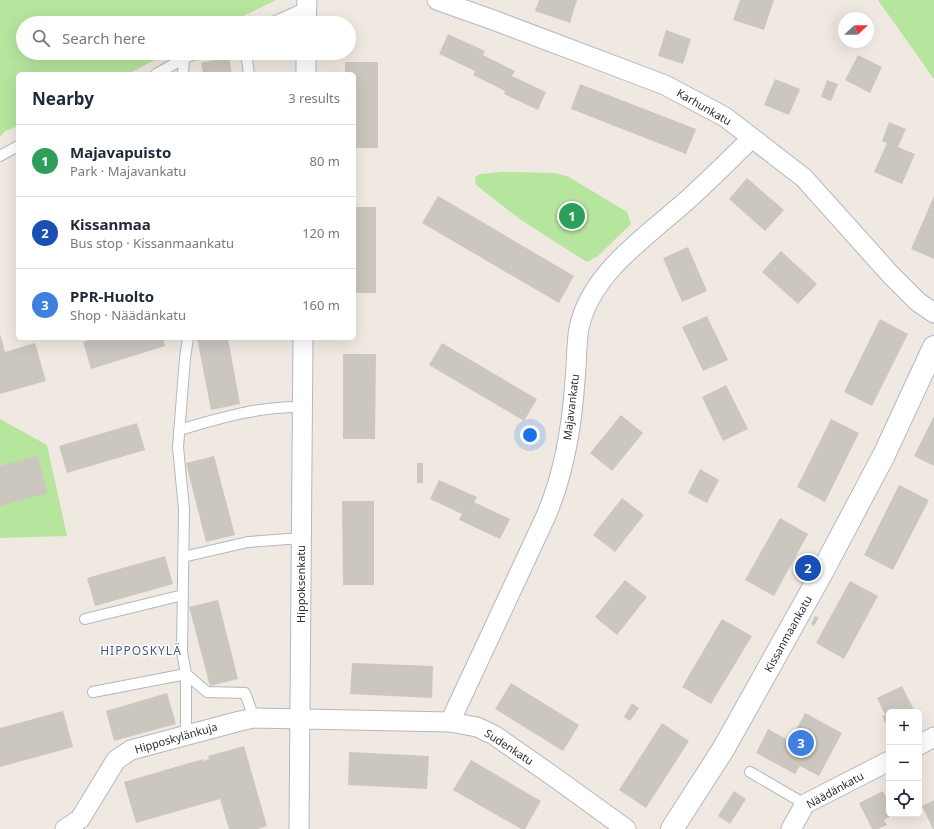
<!DOCTYPE html>
<html lang="en">
<head>
<meta charset="utf-8">
<style>
  :root { --surface:#fff; --page:#f6f6f7; --text:#1f2937; --muted:#747a83; --line:#e0e1e3; --accent:#4264fb }
  body { margin:0; font-family:"Noto Sans",sans-serif; background:var(--page); color:var(--text) }
  .controls { position:absolute; right:12px; bottom:12px; display:grid; overflow:hidden; border-radius:6px; box-shadow:0 4px 16px #0002 }
  .controls button { width:36px; height:36px; display:grid; place-items:center; padding:0; border:0; border-bottom:1px solid var(--line); background:var(--surface); color:var(--text); font:20px sans-serif }
  .compass { position:absolute; left:838px; top:12px; width:36px; height:36px; border-radius:50%; background:var(--surface); box-shadow:0 4px 16px #0002; rotate:68deg }
  .you { position:absolute; left:530px; top:435px; width:14px; height:14px; margin:-10px; border:3px solid #fff; border-radius:50%; background:#1a73e8; box-shadow:0 0 0 6px #1a73e833 }
  .badge { display:grid; place-items:center; width:26px; height:26px; border-radius:50%; background:var(--accent); color:#fff; font-size:13px; font-weight:700 }
  .pin { position:absolute; translate:-50% -50%; border:2px solid #fff; box-shadow:0 1px 4px #0006 }
  .list { margin:0; padding:0; list-style:none }
  h2 { display:flex; justify-content:space-between; align-items:center; height:52px; margin:0; padding:0 16px; font-size:17px }
  h2 small { font-size:13px; font-weight:400; color:var(--muted) }
  .list li { display:grid; grid-template-columns:26px 1fr auto; gap:12px; align-items:center; box-sizing:border-box; height:72px; padding:0 16px; border-top:1px solid var(--line) }
  .list b { display:block; font-size:15px; white-space:nowrap }
  .list p { margin:0; font-size:13px; white-space:nowrap; color:var(--muted) }
  .list em { font-size:13px; font-style:normal; color:var(--muted) }
  .icon { flex:none; width:22px; height:22px; fill:none; stroke:currentColor; stroke-width:2; stroke-linecap:round; stroke-linejoin:round }
  .map { position:relative; flex:none; width:934px; height:829px; overflow:hidden }
  .search { position:absolute; background:var(--surface); box-shadow:0 4px 16px #0002; left:16px; top:16px; width:340px; height:44px; display:flex; align-items:center; gap:10px; box-sizing:border-box; padding:0 14px; border-radius:22px; color:var(--muted); font-size:15px }
  .panel { position:absolute; background:var(--surface); box-shadow:0 4px 16px #0002; left:16px; top:72px; width:340px; height:268px; border-radius:6px }
  .map>svg:first-child { display:block }
  .green { fill:#b6e59e }
  .building { fill:#cbc7bf }
  .lines { fill:none; stroke-linecap:round; stroke-linejoin:round }
  .service-casing { stroke:#b4b7c1; stroke-width:12 }
  .minor-casing { stroke:#b4b7c1; stroke-width:21 }
  .tertiary-casing { stroke:#b4b7c1; stroke-width:24 }
  .service { stroke:#fff; stroke-width:10 }
  .minor { stroke:#fff; stroke-width:19 }
  .tertiary { stroke:#fff; stroke-width:22 }
  .labels { text-anchor:middle; stroke-width:3; stroke-linejoin:round; paint-order:stroke }
  .street-label { font-size:11px; fill:#2e2e2e; stroke:#fff }
  .neighbourhood-label { font-size:12px; letter-spacing:1px; fill:#4d5680; stroke:#fff }
</style>
</head>
<body>
<div class="map">
<svg width="934" height="829" viewBox="0 0 934 829">
  <rect width="100%" height="100%" fill="#efe9e1"/>
  <path class="green" d="M0,0H276L229,23H23V53H168L128,74H18V126L5,131L0,137Z
    M878,0H934V79Z
    M502,172L556,173L569,177L627,212L631,224L598,256L587,262L521,220L476,185L475,177L481,174Z
    M0,419L47,445L67,536L0,538Z"/>
  <path class="building" d="M539,0H577L570,23L535,11Z
    M740,0H774L764,30L733,20Z
    M666,30L691,39L683,64L658,56Z
    M448,34L485,51L483,55L515,71L512,76L546,92L538,110L504,94L505,91L473,75L475,71L439,54Z
    M858,55L882,67L870,93L845,80Z
    M229,57L232,74H203L201,63Z
    M345,62H378V148H354V74H345Z
    M775,79L800,89L789,115L764,105Z
    M827,80L838,84L831,101L821,97Z
    M580,84L696,129L686,154L571,109Z
    M889,122L906,129L898,147L915,154L902,184L874,172L887,143L882,141Z
    M747,178L784,210L765,231L729,199Z
    M438,196L574,276L559,303L422,223Z
    M934,196V259L911,249Z
    M354,207H376V293H354Z
    M688,247L707,291L682,302L663,258Z
    M781,251L817,284L798,304L762,272Z
    M707,316L728,360L703,371L682,327Z
    M880,319L908,334L872,406L844,392Z
    M0,334L5,352L35,343L46,381L0,394Z
    M96,338H163L165,346L91,369L83,342Z
    M197,338H228L240,404L211,410Z
    M442,343L537,399L524,421L429,365Z
    M343,354H376L375,439H343Z
    M726,385L748,429L723,441L702,397Z
    M621,415L643,433L612,471L590,453Z
    M934,416V466L914,456Z
    M831,419L859,433L825,502L797,487Z
    M137,423L145,450L67,473L59,446Z
    M37,456L48,493L0,506V466Z
    M214,456L235,535L206,542L186,463Z
    M417,463H423V483H417Z
    M700,469L719,480L707,503L688,493Z
    M439,480L477,497L474,502L510,519L500,539L459,520L462,514L430,499Z
    M899,485L929,500L893,570L864,555Z
    M622,498L644,515L615,552L593,535Z
    M342,501H374V585H343Z
    M780,518L808,534L774,596L745,580Z
    M165,556L173,584L95,606L87,578Z
    M625,580L647,597L617,635L595,617Z
    M850,581L878,596L844,659L816,643Z
    M218,600L238,679L210,686L189,607Z
    M815,616L819,617L814,626L811,624Z
    M722,619L752,636L711,704L682,687Z
    M352,663L433,666L432,698L350,694Z
    M511,683L579,725L563,751L495,709Z
    M902,686L915,712H889V728L888,729L882,716L885,715L877,698Z
    M167,693L176,724L114,741L106,711Z
    M632,703L639,708L630,721L624,717Z
    M63,711L73,747L0,767V728Z
    M805,713L842,733L819,776L800,766L795,774L756,753L768,729L790,741Z
    M662,723L689,741L646,808L619,790Z
    M244,746L267,826L258,829H229L220,799L136,823L124,782L203,759V761L209,759L208,756Z
    M349,752L429,756L427,789L348,785Z
    M471,760L541,801L525,829H521L453,790Z
    M734,791L746,799L730,824L718,816Z
    M883,791L889,803V814H895L884,820L887,825L878,829H872L859,803Z
    M934,800V829H933L922,806Z"/>
  <g class="lines">
    <defs>
      <path id="service" d="M271,23L307,7
        M246,53L249,74
        M156,74C170,67 182,58 197,53
        M183,74L184,57
        M0,156L18,146
        M179,430C221,418 259,406 303,407
        M183,557L248,542L302,538
        M85,619L183,595
        M93,692L186,674L207,692L245,693L254,718
        M186,735V674L182,652L184,509L178,447L185,358L188,338
        M750,772L805,804"/>
      <path id="minor" d="M437,0L496,21L665,85L725,117L804,178L890,274L918,302L934,313
        M306,23L307,0
        M306,74V53
        M450,722L545,518C564,475 572,426 575,380C577,363 576,345 579,328C590,276 639,242 677,209C703,187 727,162 752,138
        M919,745L934,737
        M65,829L80,819L116,760L131,750L240,721L254,718L450,722L477,727L494,735L557,779L626,829
        M299,829L303,338
        M791,829L805,804L889,761"/>
      <path id="tertiary" d="M672,829L724,748L820,576L884,455L934,347"/>
    </defs>
    <use href="#service" class="service-casing"/>
    <use href="#minor" class="minor-casing"/>
    <use href="#tertiary" class="tertiary-casing"/>
    <use href="#service" class="service"/>
    <use href="#minor" class="minor"/>
    <use href="#tertiary" class="tertiary"/>
  </g>
  <g class="labels">
    <g class="street-label">
      <text transform="translate(704 107) rotate(30)" y="4">Karhunkatu</text>
      <text transform="translate(571 407) rotate(-83)" y="4">Majavankatu</text>
      <text transform="translate(301 584) rotate(-90)" y="4">Hippoksenkatu</text>
      <text transform="translate(788 634) rotate(-61)" y="4">Kissanmaankatu</text>
      <text transform="translate(176 738) rotate(-16)" y="4">Hipposkylänkuja</text>
      <text transform="translate(509 747) rotate(33)" y="4">Sudenkatu</text>
      <text transform="translate(835 790) rotate(-29)" y="4">Näädänkatu</text>
    </g>
    <g class="neighbourhood-label">
      <text x="141" y="655">HIPPOSKYLÄ</text>
    </g>
  </g>
</svg>
<div class="controls">
<button>+</button>
<button>−</button>
<button><svg class="icon" aria-label="locate" viewBox="0 0 24 24"><circle cx="12" cy="12" r="6"/><path d="M12 2v4M12 18v4M2 12h4M18 12h4"/></svg></button>
</div>
<svg class="compass" viewBox="-18 -18 36 36"><path d="M0-13l5 13h-10z" fill="#e53935"/><path d="M0 13l5-13h-10z" fill="#747a83"/></svg>
<div class="you"></div>
<div class="pin badge" style="left:572px;top:216px;background:#2e9e5b">1</div>
<div class="pin badge" style="left:808px;top:568px;background:#1a4fb4">2</div>
<div class="pin badge" style="left:801px;top:743px;background:#3f7fe0">3</div>
<div class="search"><svg class="icon" aria-label="search" viewBox="0 0 24 24"><circle cx="10" cy="10" r="6"/><path d="M15 15l6 6"/></svg>Search here</div>
<section class="panel">
<h2>Nearby<small>3 results</small></h2>
<ul class="list">
<li><span class="badge" style="background:#2e9e5b">1</span><div><b>Majavapuisto</b><p>Park · Majavankatu</p></div><em>80 m</em></li>
<li><span class="badge" style="background:#1a4fb4">2</span><div><b>Kissanmaa</b><p>Bus stop · Kissanmaankatu</p></div><em>120 m</em></li>
<li><span class="badge" style="background:#3f7fe0">3</span><div><b>PPR-Huolto</b><p>Shop · Näädänkatu</p></div><em>160 m</em></li>
</ul>
</section>
</div>
</body>
</html>
